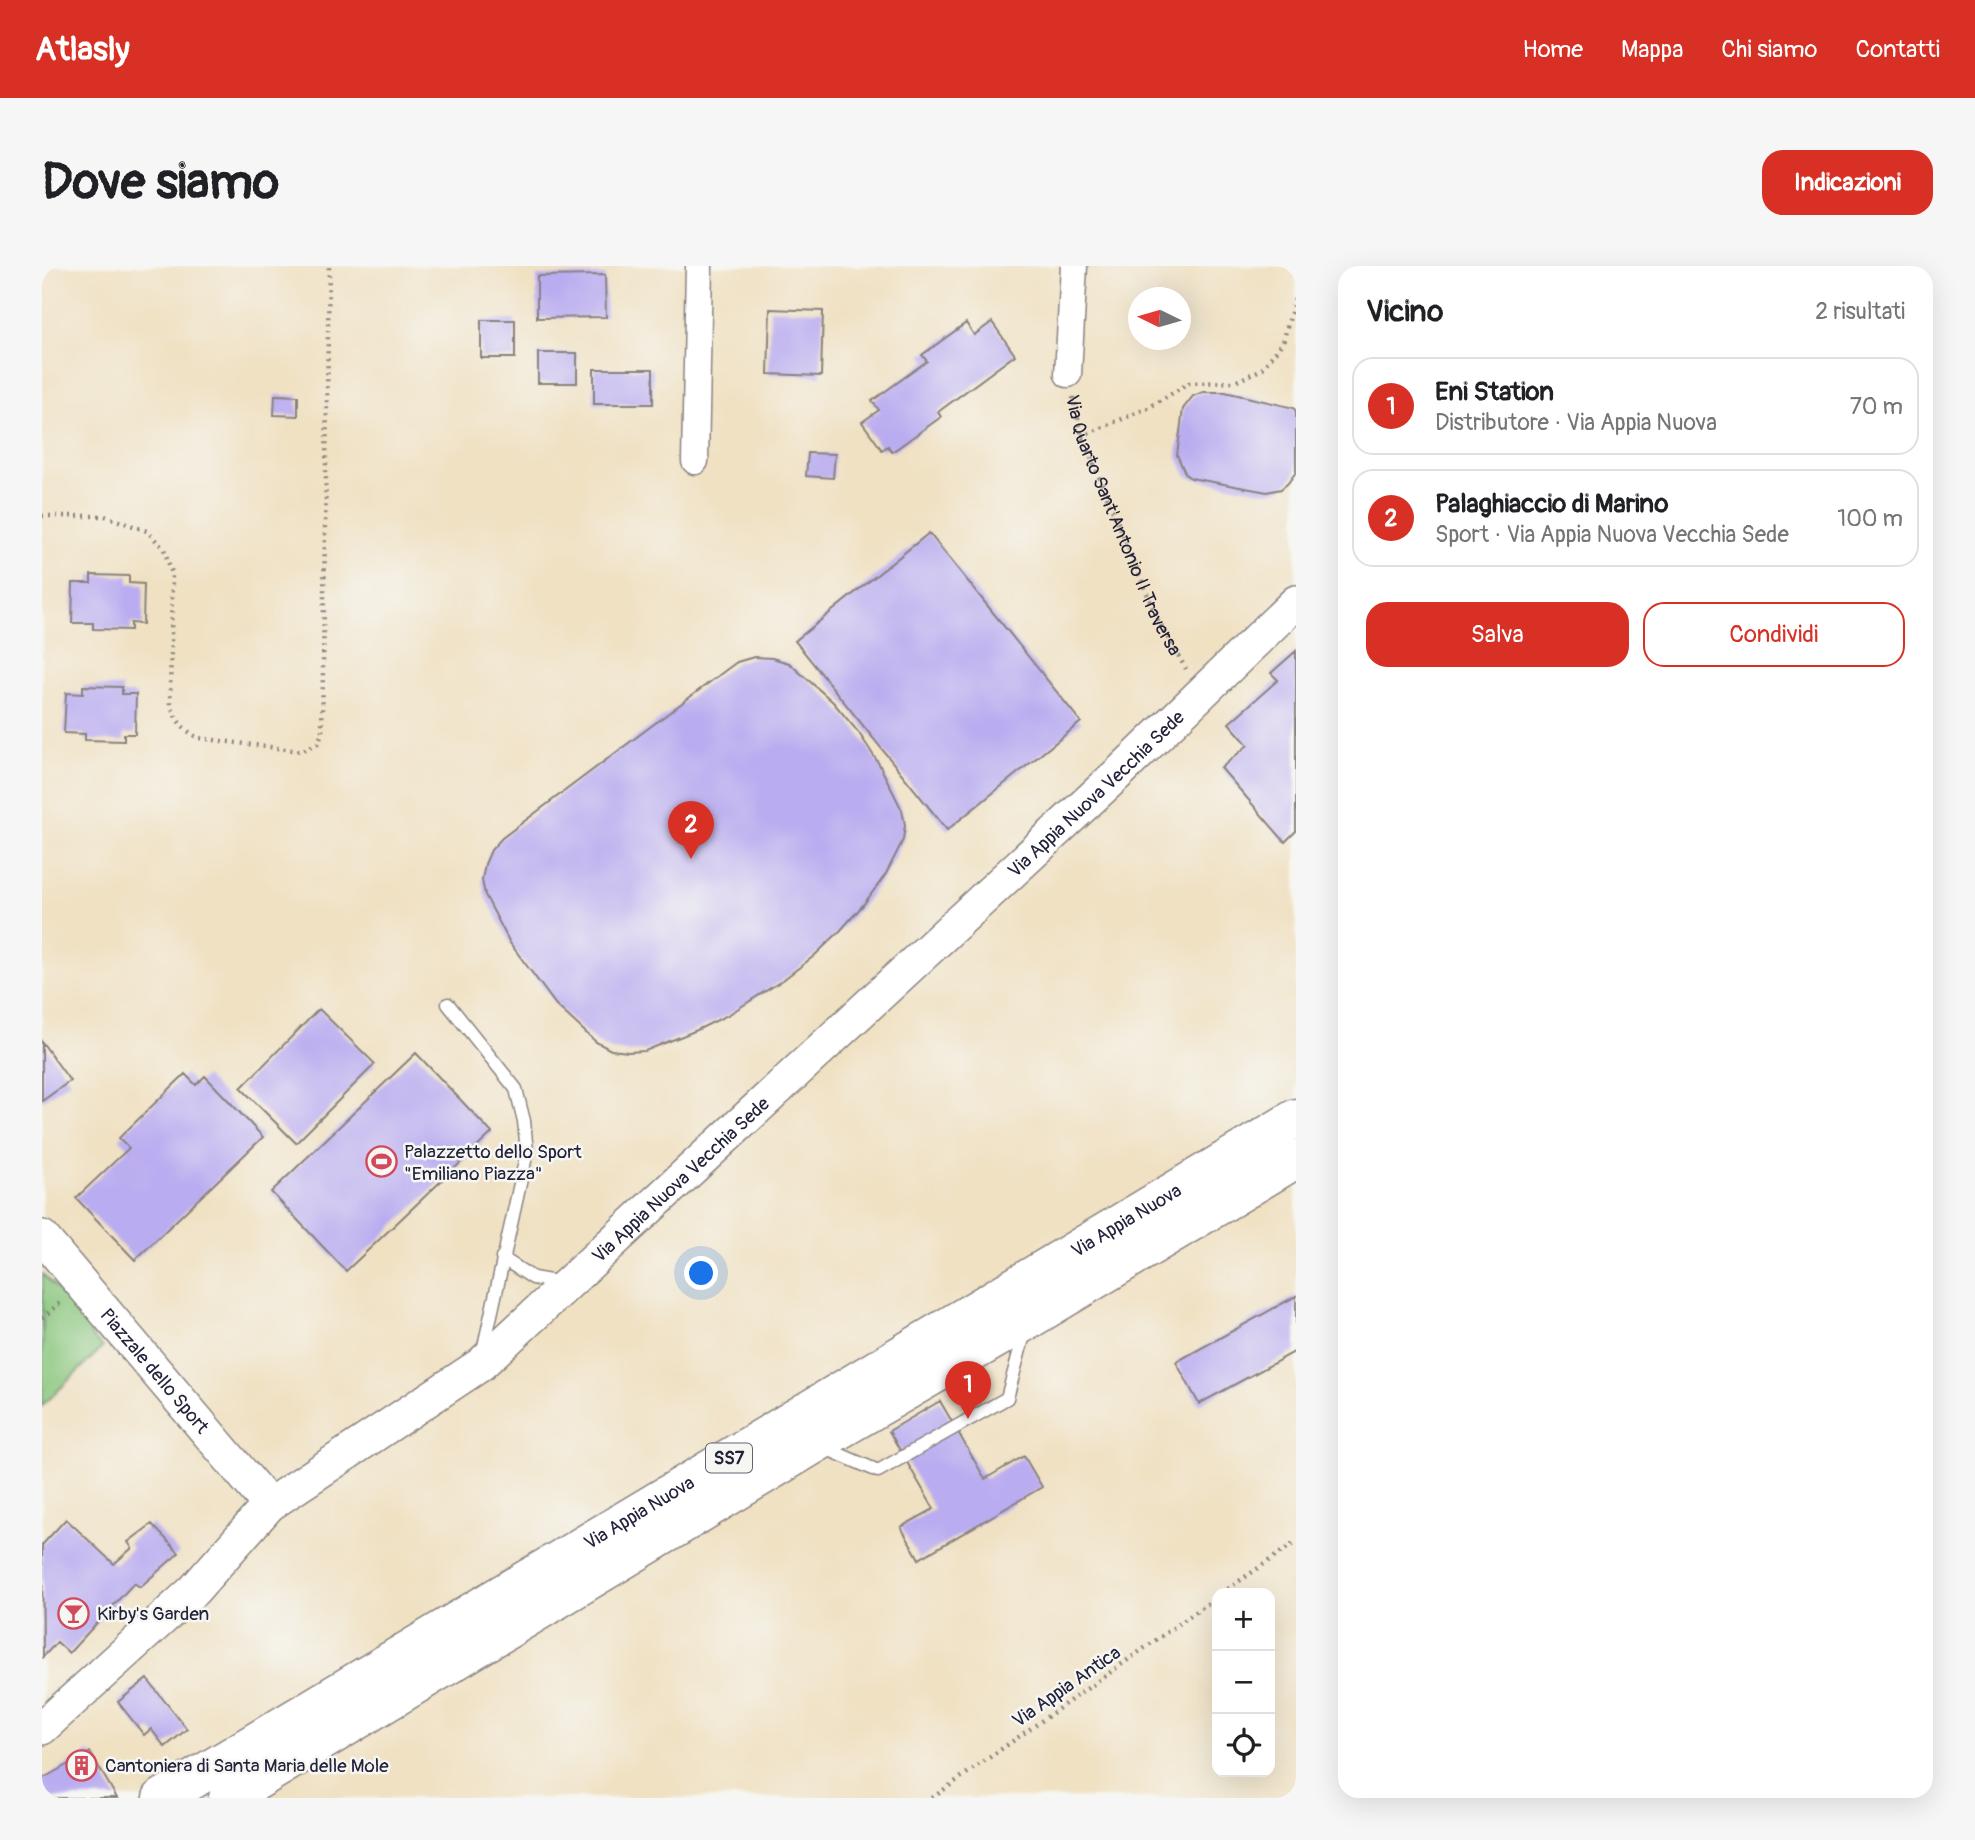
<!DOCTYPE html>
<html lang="it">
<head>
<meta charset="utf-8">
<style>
  :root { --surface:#fff; --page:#f6f6f6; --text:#202124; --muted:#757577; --line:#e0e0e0; --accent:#d93025 }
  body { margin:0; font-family:Pangolin,sans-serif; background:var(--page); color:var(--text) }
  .controls { position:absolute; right:21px; bottom:21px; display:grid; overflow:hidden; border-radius:14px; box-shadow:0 7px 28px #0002 }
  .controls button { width:63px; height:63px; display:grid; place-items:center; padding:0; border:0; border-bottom:2px solid var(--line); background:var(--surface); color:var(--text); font:35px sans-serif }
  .compass { position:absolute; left:1086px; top:21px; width:63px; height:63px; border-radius:50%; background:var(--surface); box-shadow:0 7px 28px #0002; rotate:275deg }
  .you { position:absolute; left:660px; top:1008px; width:24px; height:24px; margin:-18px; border:5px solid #fff; border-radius:50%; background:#1a73e8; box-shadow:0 0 0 10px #1a73e833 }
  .badge { display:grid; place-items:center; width:46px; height:46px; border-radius:50%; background:var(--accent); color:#fff; font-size:23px; font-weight:700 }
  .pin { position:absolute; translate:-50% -58px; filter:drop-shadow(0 2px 4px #0008) }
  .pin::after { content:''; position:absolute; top:37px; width:24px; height:21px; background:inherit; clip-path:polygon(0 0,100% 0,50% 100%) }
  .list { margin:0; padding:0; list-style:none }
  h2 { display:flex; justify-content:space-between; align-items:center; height:91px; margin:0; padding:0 28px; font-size:30px }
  h2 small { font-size:23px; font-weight:400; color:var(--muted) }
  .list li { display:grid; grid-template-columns:46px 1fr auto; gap:21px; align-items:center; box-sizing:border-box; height:98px; margin:0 14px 14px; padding:0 14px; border:2px solid var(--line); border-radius:21px }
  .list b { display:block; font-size:26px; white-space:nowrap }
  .list p { margin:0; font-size:23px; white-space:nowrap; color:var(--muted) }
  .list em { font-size:23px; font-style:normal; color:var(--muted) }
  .actions { display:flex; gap:14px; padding:21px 28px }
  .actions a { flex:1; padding:16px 0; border:2px solid var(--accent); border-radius:21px; text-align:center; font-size:24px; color:var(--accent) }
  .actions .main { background:var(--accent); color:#fff }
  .icon { flex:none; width:38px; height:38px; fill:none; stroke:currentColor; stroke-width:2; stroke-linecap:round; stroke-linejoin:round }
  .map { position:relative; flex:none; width:1254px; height:1532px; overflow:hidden; border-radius:21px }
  header { display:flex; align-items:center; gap:42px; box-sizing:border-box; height:98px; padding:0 35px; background:var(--accent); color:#fff }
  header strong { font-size:33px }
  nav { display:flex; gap:38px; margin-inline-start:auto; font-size:24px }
  .intro { display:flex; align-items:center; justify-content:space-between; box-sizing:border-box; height:168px; padding:0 42px }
  h1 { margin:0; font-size:49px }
  .button { padding:18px 32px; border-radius:21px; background:var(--accent); color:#fff; font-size:24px; font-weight:700 }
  main { display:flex; gap:42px; padding:0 42px }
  aside { flex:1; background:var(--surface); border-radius:21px; box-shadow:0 7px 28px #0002 }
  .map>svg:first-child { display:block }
  .green { fill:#89c67d; stroke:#56745c; stroke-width:2 }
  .building { fill:#baacf0 }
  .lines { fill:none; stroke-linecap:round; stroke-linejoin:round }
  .service-casing { stroke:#89827f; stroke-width:15 }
  .minor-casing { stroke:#89827f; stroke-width:29 }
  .tertiary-casing { stroke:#89827f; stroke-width:36 }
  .primary-casing { stroke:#89827f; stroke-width:41 }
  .path { stroke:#89827f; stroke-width:4.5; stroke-dasharray:2 5; stroke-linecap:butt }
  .service { stroke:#fff; stroke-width:12 }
  .minor { stroke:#fff; stroke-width:26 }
  .tertiary { stroke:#fff; stroke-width:33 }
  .primary { stroke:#fff; stroke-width:38 }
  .labels { text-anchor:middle; stroke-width:5; stroke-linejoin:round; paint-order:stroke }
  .shield { fill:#f6f6f2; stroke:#626272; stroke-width:2 }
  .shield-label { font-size:18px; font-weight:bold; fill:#22223b }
  .street-label { font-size:19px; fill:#22223b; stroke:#f6f6f2 }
  .poi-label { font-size:19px; fill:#22223b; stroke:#f6f6f2; text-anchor:start }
</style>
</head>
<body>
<header>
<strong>Atlasly</strong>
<nav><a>Home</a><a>Mappa</a><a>Chi siamo</a><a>Contatti</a></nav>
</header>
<div class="intro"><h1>Dove siamo</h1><a class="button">Indicazioni</a></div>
<main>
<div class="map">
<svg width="1254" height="1532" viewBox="0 0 1254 1532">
  <rect width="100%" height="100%" fill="#f6f6f2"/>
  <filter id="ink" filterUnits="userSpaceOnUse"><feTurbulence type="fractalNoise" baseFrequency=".0143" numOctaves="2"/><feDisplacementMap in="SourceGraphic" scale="14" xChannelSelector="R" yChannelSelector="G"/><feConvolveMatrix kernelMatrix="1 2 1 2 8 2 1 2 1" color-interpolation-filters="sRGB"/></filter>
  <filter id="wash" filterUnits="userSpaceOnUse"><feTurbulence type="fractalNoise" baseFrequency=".00686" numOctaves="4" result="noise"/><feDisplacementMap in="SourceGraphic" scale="28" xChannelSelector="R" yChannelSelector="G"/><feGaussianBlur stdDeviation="1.57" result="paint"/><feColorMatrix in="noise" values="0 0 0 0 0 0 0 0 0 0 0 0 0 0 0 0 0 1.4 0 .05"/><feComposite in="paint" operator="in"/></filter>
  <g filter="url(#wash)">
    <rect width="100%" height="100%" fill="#f0e1c3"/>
    <path class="green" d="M1,1008L53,1063L48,1069L61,1081L0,1140Z"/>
    <g id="blocks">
      <path class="building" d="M563,9L564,51L495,52V10Z
        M728,43L781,45L779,110L726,108Z
        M439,54H473V92H439Z
        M950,56L973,89L896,146L899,151L850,186L846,180L840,184L820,156L837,144L830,135L885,95L880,89L924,57L932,69Z
        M496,87H535V117H496Z
        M552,103H611V138H552Z
        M1161,126H1183L1252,142L1254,146V206L1246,217L1239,223L1225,226L1149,212L1144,209L1135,189L1141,143L1151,130Z
        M233,129L256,130V150L232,149Z
        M766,187L793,188L791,212L764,210Z
        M887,267L1039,456L905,564L753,375Z
        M49,309L87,310V317L102,318L101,358L89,357V364L51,363V357H30L31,317H49Z
        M1254,385V565L1243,576L1179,502L1206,479L1187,457L1236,414L1229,407Z
        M712,391L730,392L747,397L791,436L817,467L837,498L860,544L863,559L861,574L844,608L821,639L798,665L772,690L741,714L686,749L655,764L603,785L586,786L569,784L554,776L514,739L468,677L443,629L440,614L443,598L449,584L460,572L688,401L695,396Z
        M41,420L80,421V428H94L93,468H82V475L43,474V468L22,467L24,427L41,428Z
        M277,743L333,798L254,877L199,822Z
        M0,776L28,815L0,835Z
        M374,787L450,867L304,1005L229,926Z
        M143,808L154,819L163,810L221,871L93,994L34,932L87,882L77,872Z
        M1254,1030V1085L1157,1138L1134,1096Z
        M898,1135L943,1213L982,1190L1000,1221L877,1293L859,1261L892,1243L847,1165Z
        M24,1253L72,1298L90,1282L86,1276L110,1258L137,1287L98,1321L92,1317L27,1387L15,1376L1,1391L0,1279Z
        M105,1413L145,1463L123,1481L109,1463L102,1469L76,1436Z
        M48,1486L75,1532H0V1513Z"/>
    </g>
  </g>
  <g filter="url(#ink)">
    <use href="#blocks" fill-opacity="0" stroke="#89827f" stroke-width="2"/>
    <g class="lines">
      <defs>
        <path id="service" d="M406,738L474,823L482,855L485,886L441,1085
          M460,992L491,1012L520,1017
          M783,1182L836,1205L965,1132L983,1065"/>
        <path id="minor" d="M1026,108L1032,0
          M653,195L657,0"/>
        <g id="tertiary">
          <path id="s2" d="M0,971L227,1239"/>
          <path id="s3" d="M0,1462L152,1324L227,1239L438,1099L1080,504L1254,336"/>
        </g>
        <g id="primary">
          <path id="s4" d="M120,1532L1254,852"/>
          <path d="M186,1532L773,1178L986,1054L1254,893"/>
        </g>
      </defs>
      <use href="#service" class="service-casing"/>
      <use href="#minor" class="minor-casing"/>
      <use href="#tertiary" class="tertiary-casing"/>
      <use href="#primary" class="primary-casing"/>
      <g class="path">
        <path id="s1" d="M1031,131L1040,170L1116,354L1144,403"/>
        <path d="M1040,170L1106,142L1147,117L1193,116L1220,103L1241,76L1254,29"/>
        <path d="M0,250H63L105,265L122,283L130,307L128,439C136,457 140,462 156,472L259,485L276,477L280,467L287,0"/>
        <path d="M0,1052L18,1037"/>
        <path d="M1180,1327L1254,1276"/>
        <path d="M890,1532L1175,1331"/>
      </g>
      <use href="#service" class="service"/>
      <use href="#minor" class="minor"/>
      <use href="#tertiary" class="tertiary"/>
      <use href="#primary" class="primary"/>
    </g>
  </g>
  <defs>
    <symbol id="stadium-ring" viewBox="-11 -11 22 22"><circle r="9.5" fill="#f6f6f2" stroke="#d1495b" stroke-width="1.5"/><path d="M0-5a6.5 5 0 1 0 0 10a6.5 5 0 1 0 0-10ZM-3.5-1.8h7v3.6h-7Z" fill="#d1495b"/></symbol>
    <symbol id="bar-ring" viewBox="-11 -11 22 22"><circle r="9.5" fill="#f6f6f2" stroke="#d1495b" stroke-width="1.5"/><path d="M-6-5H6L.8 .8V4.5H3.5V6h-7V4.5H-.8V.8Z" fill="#d1495b"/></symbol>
    <symbol id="building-ring" viewBox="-11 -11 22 22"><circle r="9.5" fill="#f6f6f2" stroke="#d1495b" stroke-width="1.5"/><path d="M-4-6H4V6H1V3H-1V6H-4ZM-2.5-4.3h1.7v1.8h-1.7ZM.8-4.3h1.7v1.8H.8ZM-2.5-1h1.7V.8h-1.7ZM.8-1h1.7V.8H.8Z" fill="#d1495b"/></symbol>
  </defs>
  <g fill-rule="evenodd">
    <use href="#stadium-ring" x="322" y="878" width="35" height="35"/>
    <use href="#bar-ring" x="14" y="1330" width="35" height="35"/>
    <use href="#building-ring" x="22" y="1482" width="35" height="35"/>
  </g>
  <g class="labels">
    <rect class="shield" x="664" y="1177.5" width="46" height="29" rx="5"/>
    <g class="shield-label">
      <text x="687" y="1198">SS7</text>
    </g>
    <g class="street-label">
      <text dy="7" stroke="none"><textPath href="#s1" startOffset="138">Via Quarto Sant'Antonio II Traversa</textPath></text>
      <text dy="7" stroke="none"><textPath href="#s3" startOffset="1412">Via Appia Nuova Vecchia Sede</textPath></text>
      <text dy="7" stroke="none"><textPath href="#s3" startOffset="845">Via Appia Nuova Vecchia Sede</textPath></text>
      <text dy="7" stroke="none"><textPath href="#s4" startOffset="1124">Via Appia Nuova</textPath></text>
      <text dy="7" stroke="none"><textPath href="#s2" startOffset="175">Piazzale dello Sport</textPath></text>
      <text dy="7" stroke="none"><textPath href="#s4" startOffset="556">Via Appia Nuova</textPath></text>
      <text transform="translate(1024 1420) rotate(-35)" y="7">Via Appia Antica</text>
    </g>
    <g class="poi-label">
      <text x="362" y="892">Palazzetto dello Sport<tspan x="362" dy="22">"Emiliano Piazza"</tspan></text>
      <text x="55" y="1354">Kirby's Garden</text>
      <text x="63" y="1506">Cantoniera di Santa Maria delle Mole</text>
    </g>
  </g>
</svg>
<div class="controls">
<button>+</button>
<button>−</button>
<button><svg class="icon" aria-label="locate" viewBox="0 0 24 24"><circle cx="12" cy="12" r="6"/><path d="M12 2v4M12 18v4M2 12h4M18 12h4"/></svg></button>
</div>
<svg class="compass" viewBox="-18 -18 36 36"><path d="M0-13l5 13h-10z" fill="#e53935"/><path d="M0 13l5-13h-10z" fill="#757577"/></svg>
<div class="you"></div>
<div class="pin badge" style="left:926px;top:1153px">1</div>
<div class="pin badge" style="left:649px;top:593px">2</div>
</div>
<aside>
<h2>Vicino<small>2 risultati</small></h2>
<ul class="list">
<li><span class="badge">1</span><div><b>Eni Station</b><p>Distributore · Via Appia Nuova</p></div><em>70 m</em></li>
<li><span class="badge">2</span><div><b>Palaghiaccio di Marino</b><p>Sport · Via Appia Nuova Vecchia Sede</p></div><em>100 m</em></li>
</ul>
<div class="actions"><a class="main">Salva</a><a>Condividi</a></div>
</aside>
</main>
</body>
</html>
